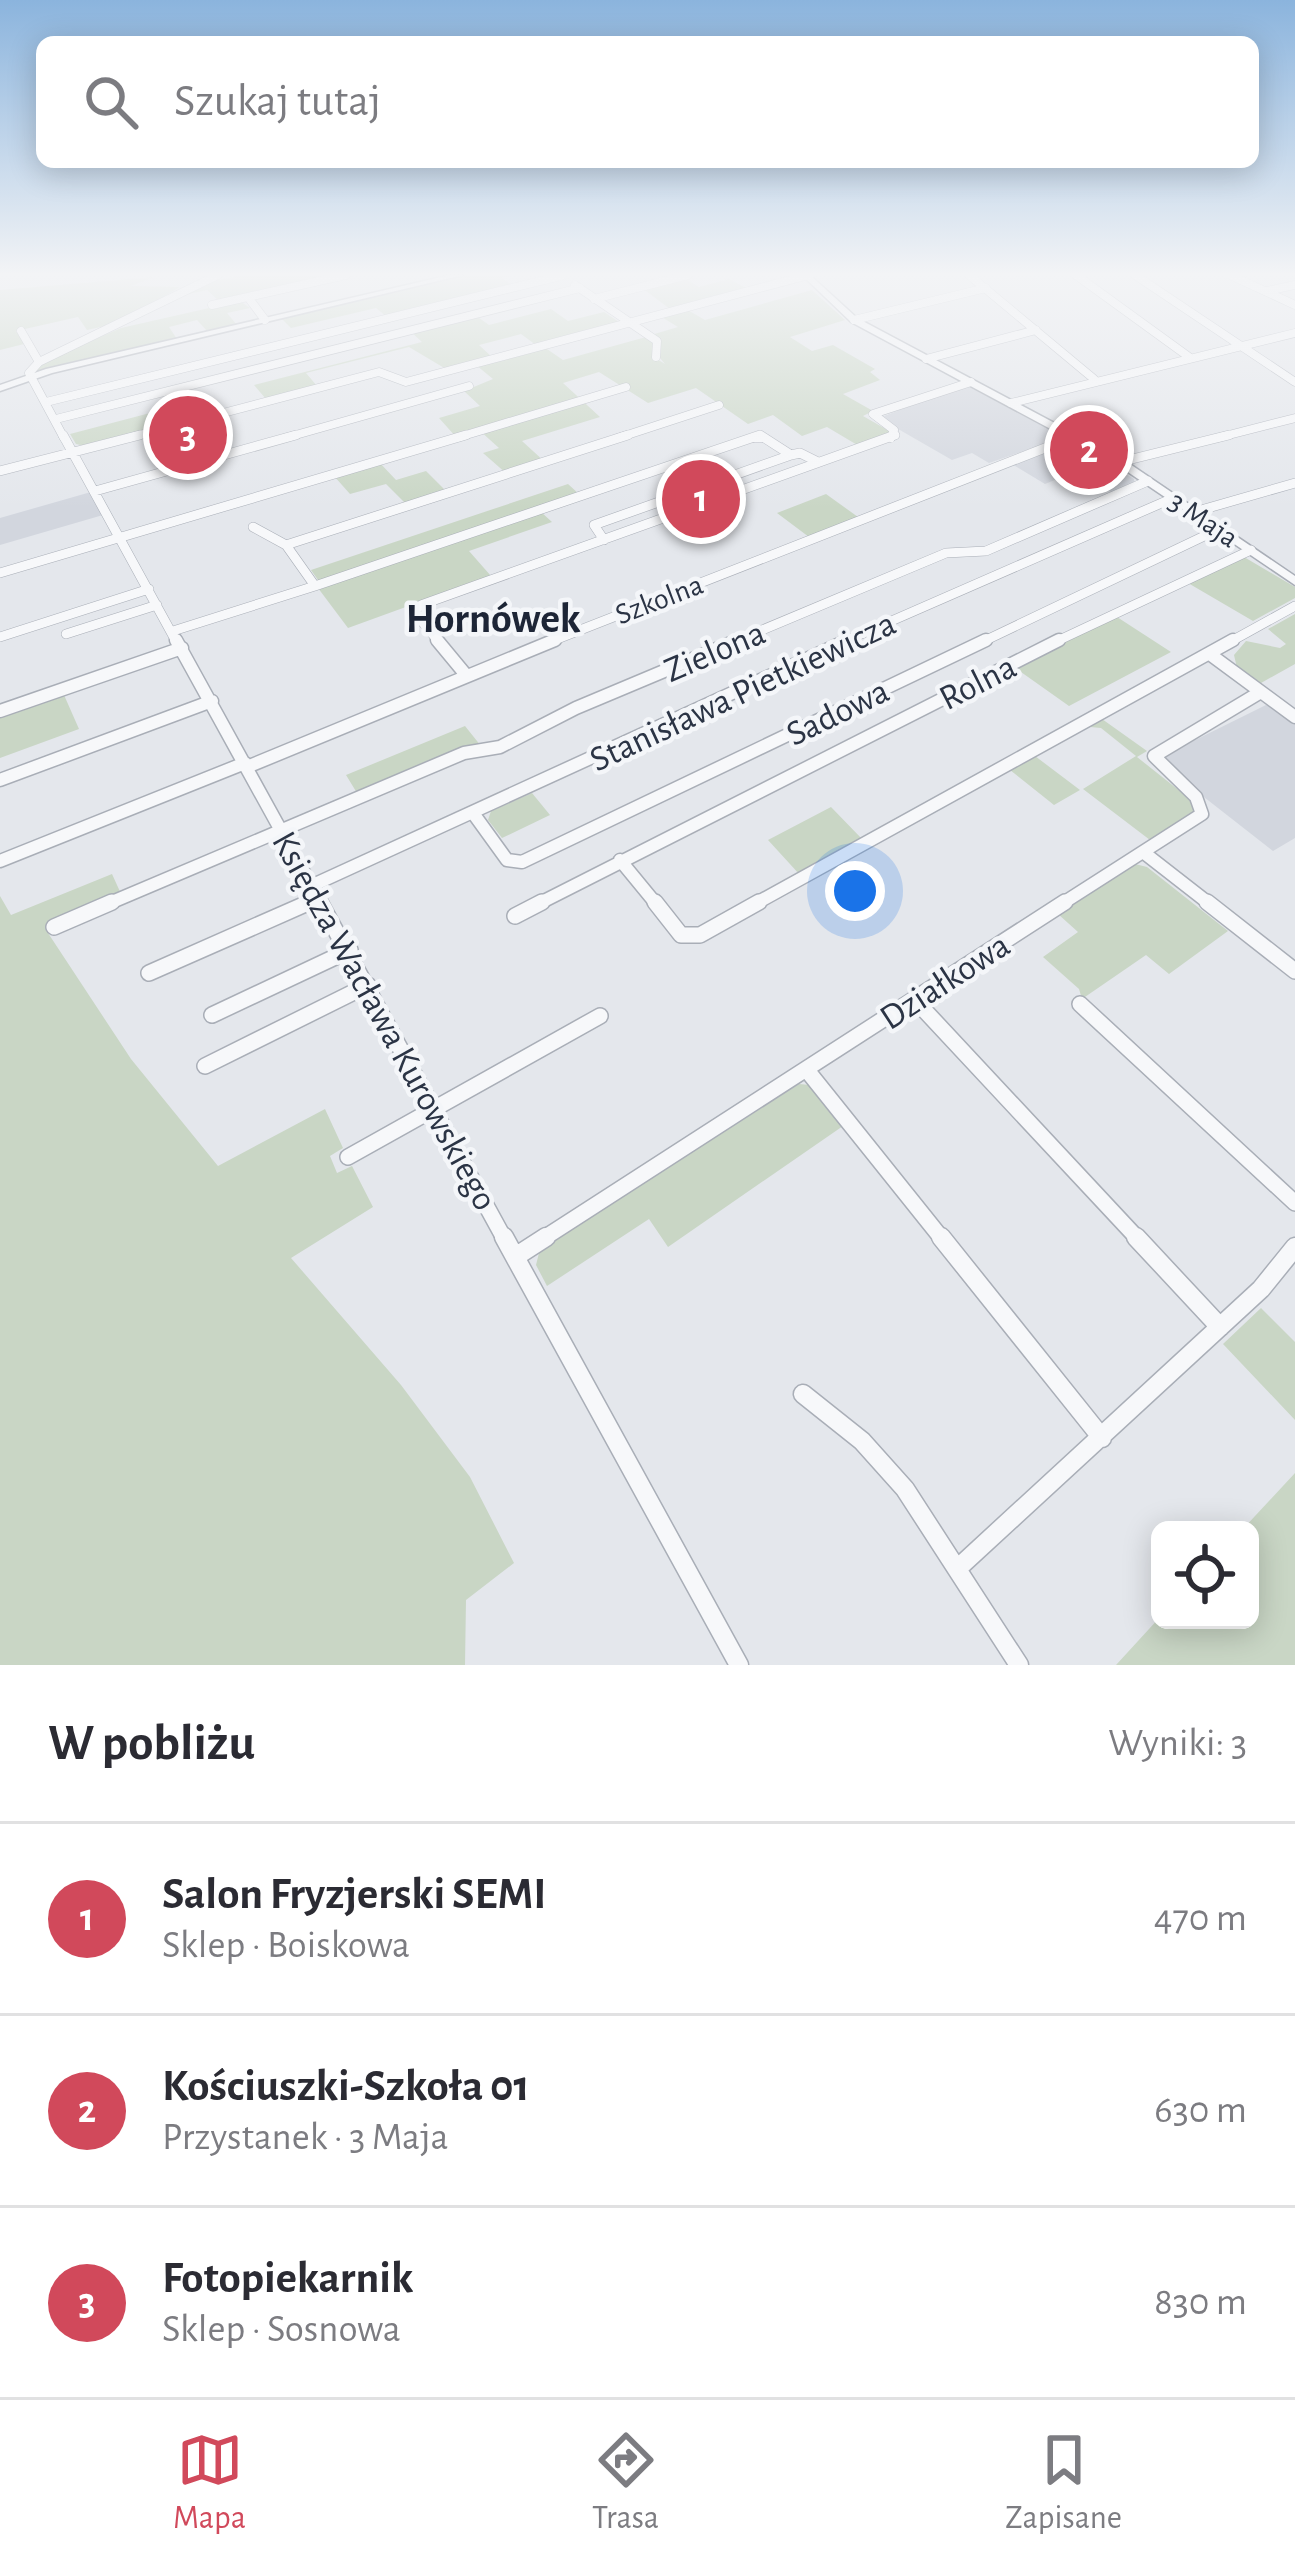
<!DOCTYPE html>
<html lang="pl">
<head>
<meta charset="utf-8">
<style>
  :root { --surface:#fff; --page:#f2f2f3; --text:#2b2b33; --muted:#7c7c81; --line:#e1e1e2; --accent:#d1495b }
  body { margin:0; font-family:"Alegreya Sans",sans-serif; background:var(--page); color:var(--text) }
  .controls { position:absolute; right:36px; bottom:36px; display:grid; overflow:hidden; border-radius:18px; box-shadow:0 6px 30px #0003 }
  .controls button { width:108px; height:108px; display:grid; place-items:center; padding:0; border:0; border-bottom:3px solid var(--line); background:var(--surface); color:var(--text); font:60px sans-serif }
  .you { position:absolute; left:855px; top:891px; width:42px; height:42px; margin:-30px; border:9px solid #fff; border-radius:50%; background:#1a73e8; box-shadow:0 0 0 18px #1a73e833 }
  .badge { display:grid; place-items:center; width:78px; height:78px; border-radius:50%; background:var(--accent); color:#fff; font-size:39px; font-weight:700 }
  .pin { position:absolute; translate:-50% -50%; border:6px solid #fff; box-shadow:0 3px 12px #0006 }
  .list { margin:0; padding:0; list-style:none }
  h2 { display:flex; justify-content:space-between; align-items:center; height:156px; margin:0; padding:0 48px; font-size:51px }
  h2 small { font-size:39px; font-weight:400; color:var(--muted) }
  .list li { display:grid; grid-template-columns:78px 1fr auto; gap:36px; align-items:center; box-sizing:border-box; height:192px; padding:0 48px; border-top:3px solid var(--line) }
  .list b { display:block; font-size:45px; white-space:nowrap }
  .list p { margin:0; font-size:39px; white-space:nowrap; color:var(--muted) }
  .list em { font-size:39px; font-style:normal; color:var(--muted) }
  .icon { flex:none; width:66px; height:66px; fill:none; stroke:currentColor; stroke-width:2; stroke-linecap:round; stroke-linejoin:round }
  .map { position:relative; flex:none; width:1295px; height:1665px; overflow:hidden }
  .search { position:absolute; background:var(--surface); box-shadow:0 6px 30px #0003; left:36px; right:36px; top:36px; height:132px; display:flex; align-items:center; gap:30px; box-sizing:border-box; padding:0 42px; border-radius:18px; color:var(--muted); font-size:45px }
  .sheet { height:732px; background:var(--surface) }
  nav { display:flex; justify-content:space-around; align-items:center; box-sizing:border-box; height:168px; border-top:3px solid var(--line); background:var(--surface); font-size:33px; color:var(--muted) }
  nav a { display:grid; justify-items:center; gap:6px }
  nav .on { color:var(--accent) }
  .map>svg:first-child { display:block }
  .built { fill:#d2d6de }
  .green { fill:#c9d6c5 }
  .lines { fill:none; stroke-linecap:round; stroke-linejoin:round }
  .minor-far4-casing { stroke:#a9aeb7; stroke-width:9 }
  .minor-far3-casing { stroke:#a9aeb7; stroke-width:10 }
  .minor-far2-casing { stroke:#a9aeb7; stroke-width:15 }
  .minor-far1-casing { stroke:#a9aeb7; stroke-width:18 }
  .minor-casing { stroke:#a9aeb7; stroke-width:21 }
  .tertiary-casing { stroke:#a9aeb7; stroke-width:3 }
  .minor-far4 { stroke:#f7f8fa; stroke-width:8 }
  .minor-far3 { stroke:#f7f8fa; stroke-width:9 }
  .minor-far2 { stroke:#f7f8fa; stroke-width:12 }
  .minor-far1 { stroke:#f7f8fa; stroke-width:15 }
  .minor { stroke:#f7f8fa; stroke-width:18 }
  .tertiary { fill:#f7f8fa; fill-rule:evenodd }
  .labels { text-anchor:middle; stroke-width:9; stroke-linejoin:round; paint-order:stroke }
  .far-street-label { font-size:30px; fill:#2b3445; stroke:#f4f6f9 }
  .street-label { font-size:36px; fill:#2b3445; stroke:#f4f6f9 }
  .quarter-label { font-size:42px; font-weight:bold; fill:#1d2536; stroke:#f4f6f9 }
</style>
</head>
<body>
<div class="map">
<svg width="1295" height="1665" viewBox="0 0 1295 1665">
  <rect width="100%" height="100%" fill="#e4e7ec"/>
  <path class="built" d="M962,386L969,387L1064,437L989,463L972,453L952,460L879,418Z
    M1073,442L1134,479V482L1111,492L1074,472L1045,484L1010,463Z
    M91,492L103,515L0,545V518Z
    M1268,704L1295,722V838L1273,851L1163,765V756Z"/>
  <path class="green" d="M244,275H337L219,301L207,290L175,297L204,283Z
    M469,275H512L502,278L513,286L387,317L376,308L291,328L282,319Z
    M154,277L131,286L180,287L118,323L87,330L78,317L16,331L24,344L0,350V290Z
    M683,277L699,287L729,279L746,288L670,309L642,288Z
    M812,290L845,320L790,337L812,351L833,345L875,369L870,372L880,380L843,394L873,411L863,416L891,432L859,446L827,427L802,436L773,415L748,424L696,388L648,403L599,372L563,383L600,417L522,441L545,462L507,474L483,453L499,448L479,430L456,437L439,418L480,406L464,391L493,379L476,365L544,347L563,360L646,337L654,343L652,356L665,364L660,358L661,342L651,335L678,327L660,316L686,309L705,320Z
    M240,301L250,308L227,313L237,325L208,332L197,320L169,327L177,339L36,372L40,363L121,328Z
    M551,309L568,321L604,312L619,322L536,345L521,334L479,345L492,357L446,369L409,347L306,373L317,386L266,399L254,385L422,342L410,331L475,315L489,325Z
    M192,402L202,416L85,446L76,444L70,434Z
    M379,462L396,480L426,471L446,491L406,504L386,484L350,494L334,476Z
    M568,484L579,494L325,580H318L311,570Z
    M826,494L858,517L809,537L777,513Z
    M541,512L552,522L469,551L491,576L348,628L318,588Z
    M1244,557L1295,587V598L1253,621L1188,583Z
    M1295,614V664L1261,683L1237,668L1234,655L1246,641L1280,648L1286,644L1268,629Z
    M1117,617L1171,652L1069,706L1014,667Z
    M64,695L79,729L0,758V718Z
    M1102,719L1147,751L1137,757L1195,803L1196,810L1150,840L1083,789L1136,756L1101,728L1090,727Z
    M465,726L481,746L357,793L346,775Z
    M1035,756L1080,790L1054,805L1010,770Z
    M532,793L550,815L502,838L488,820L491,811Z
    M831,807L863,840L800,875L768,840Z
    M1135,864L1147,867L1228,931L1169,974L1146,955L1082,999L1079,989L1043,957L1078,932L1058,914Z
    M112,874L122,896L48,927V933L131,1059L218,1166L325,1109L343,1148L330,1156L337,1173L352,1166L373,1207L291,1258L401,1385L470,1477L514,1563L466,1600L465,1665H0V896L11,915Z
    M799,1084L810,1085L843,1126L668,1247L649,1219L547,1286L536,1265L540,1249Z
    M1261,1308L1295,1342V1420L1223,1344Z
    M1295,1473V1665H1116L1160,1617L1250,1620V1530H1242Z"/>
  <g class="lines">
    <defs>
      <path id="minor-far4" d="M969,275L1094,379
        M1076,275L1189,357
        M1135,275L1295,382
        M1230,275L1295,305
        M575,285L657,341L656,357
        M1267,291L1295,285
        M248,297L265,320
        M594,299L688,275
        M212,305L346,275
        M854,320L986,288
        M21,331L39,362
        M926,359L1036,330
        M46,402L561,276
        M1011,403L1295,333
        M56,419L580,288
        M64,438L29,373L39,362L218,275
        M128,438L379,372L406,382L809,275
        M285,438L469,386
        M456,438L626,387
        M618,438L719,405
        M753,438H764
        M891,438L894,430L873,414L971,382
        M1217,438L1295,418"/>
      <path id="minor-far3" d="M63,435L177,643
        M1120,462L1229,435
        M0,471L140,435
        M95,491L296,435
        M1194,512L1295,483
        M604,540L594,525L791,455
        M286,545L628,435
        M0,573L466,435
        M315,586L760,435L791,455L800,453L818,462
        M173,631L315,586L286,545L253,527
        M66,634L157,605
        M0,637L149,589
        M440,643L414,612L421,605L895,435
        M547,643L1073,437
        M731,643L946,553L986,551L1148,481
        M841,643L1173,498
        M980,643L1219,529
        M1053,643L1251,550
        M1228,643L1295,606"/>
      <path id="minor-far2" d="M176,640L322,905
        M437,640L466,675
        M1211,655L1295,717
        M0,711L182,648
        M247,767L555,640
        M0,780L212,701
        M473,813L507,860L522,862L986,640
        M1143,852L1211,905
        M620,860L657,905
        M0,861L245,763
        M313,885L848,640
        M105,905L464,753L500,747L576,708L738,640
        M303,905L320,898
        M536,905L1059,640
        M753,905L1233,640
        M1060,905L1202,814L1196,797L1154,756L1259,693"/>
      <path id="minor-far1" d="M320,902L505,1240
        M655,902L681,935H700L759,902
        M1207,902L1295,971
        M515,916L542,902
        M54,927L112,902
        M149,973L310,902
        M914,999L1139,1240
        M1080,1004L1295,1203
        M212,1015L350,950
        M205,1066L368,985
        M806,1069L943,1240
        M348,1157L600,1016
        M541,1240L1065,902"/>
      <path id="minor" d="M504,1237L739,1665
        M941,1237L1102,1438
        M1136,1237L1220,1327
        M515,1257L546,1237
        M803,1394L862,1441L905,1489L1019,1665
        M957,1569L1261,1289L1295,1247"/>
      <path id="tertiary" d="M450,275H463L52,373L0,391V385L46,369Z
        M802,275H810L857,318L1124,460L1295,576V585L1116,464L851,322Z"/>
    </defs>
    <use href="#minor-far4" class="minor-far4-casing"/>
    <use href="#minor-far3" class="minor-far3-casing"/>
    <use href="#minor-far2" class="minor-far2-casing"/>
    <use href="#minor-far1" class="minor-far1-casing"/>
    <use href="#minor" class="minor-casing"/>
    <use href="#tertiary" class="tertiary-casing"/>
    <use href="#minor-far4" class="minor-far4"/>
    <use href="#minor-far3" class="minor-far3"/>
    <use href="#minor-far2" class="minor-far2"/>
    <use href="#minor-far1" class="minor-far1"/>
    <use href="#minor" class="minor"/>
    <use href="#tertiary" class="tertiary"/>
  </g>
  <linearGradient id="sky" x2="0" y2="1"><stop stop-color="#8bb4dd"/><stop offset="0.54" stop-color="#f3f4f6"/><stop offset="1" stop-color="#f3f4f6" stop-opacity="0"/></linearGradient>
  <rect width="1295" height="508" fill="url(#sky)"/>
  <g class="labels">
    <g class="far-street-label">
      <text transform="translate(1204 519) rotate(34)" y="10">3 Maja</text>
      <text transform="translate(659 599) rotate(-21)" y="10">Szkolna</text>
    </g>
    <g class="street-label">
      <text transform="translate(714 650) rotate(-23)" y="13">Zielona</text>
      <text transform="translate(977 681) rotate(-27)" y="13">Rolna</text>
      <text transform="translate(742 690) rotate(-25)" y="13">Stanisława Pietkiewicza</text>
      <text transform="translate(837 711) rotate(-26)" y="13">Sadowa</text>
      <text transform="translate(944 980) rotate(-33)" y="13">Działkowa</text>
      <text transform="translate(386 1020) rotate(61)" y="13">Księdza Wacława Kurowskiego</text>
    </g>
    <g class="quarter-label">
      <text x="493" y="632">Hornówek</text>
    </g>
  </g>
</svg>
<div class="controls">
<button><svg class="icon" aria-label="locate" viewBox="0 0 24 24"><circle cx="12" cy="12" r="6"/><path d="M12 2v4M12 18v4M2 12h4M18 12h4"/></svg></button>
</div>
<div class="you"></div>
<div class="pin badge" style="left:701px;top:499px">1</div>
<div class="pin badge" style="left:1089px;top:450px">2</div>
<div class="pin badge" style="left:188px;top:435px">3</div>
<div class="search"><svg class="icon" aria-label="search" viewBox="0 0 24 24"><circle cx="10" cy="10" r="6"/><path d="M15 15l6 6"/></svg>Szukaj tutaj</div>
</div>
<section class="sheet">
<h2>W pobliżu<small>Wyniki: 3</small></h2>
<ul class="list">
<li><span class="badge">1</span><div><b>Salon Fryzjerski SEMI</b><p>Sklep · Boiskowa</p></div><em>470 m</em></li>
<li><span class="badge">2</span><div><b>Kościuszki-Szkoła 01</b><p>Przystanek · 3 Maja</p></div><em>630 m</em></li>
<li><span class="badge">3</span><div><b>Fotopiekarnik</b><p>Sklep · Sosnowa</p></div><em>830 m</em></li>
</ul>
</section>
<nav>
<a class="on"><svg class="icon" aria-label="map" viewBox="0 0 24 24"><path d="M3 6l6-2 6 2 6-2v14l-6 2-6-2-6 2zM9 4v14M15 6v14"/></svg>Mapa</a>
<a><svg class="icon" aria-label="directions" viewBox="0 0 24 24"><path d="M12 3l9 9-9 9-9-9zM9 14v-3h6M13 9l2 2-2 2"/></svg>Trasa</a>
<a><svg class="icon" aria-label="saved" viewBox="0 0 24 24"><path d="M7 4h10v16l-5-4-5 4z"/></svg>Zapisane</a>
</nav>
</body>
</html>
